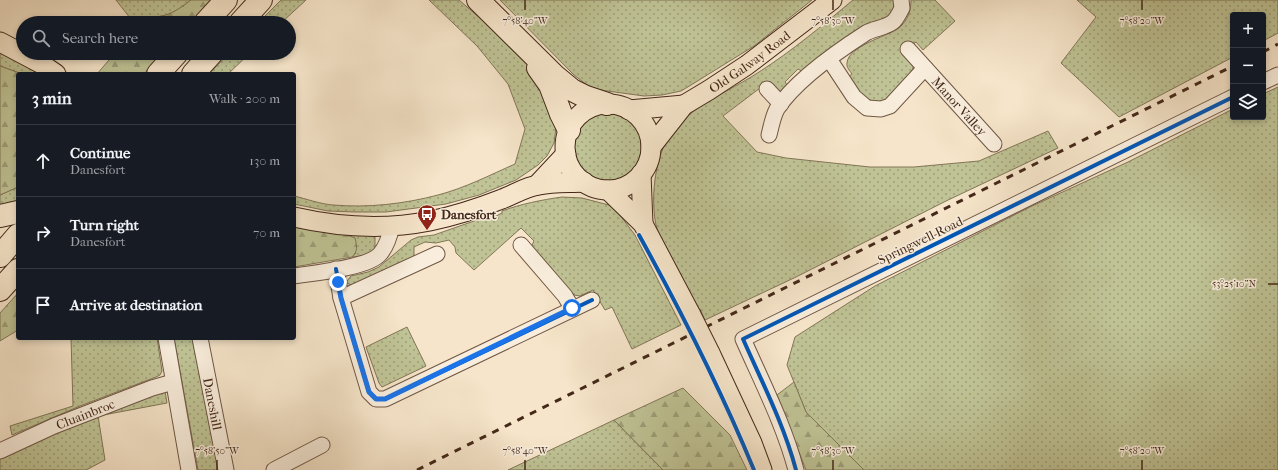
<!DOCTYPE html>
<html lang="en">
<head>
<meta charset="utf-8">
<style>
  :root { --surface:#171b24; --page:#20242c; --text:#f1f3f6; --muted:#9ea1a6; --line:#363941 }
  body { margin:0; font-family:"IM FELL French Canon",serif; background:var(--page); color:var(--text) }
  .controls { position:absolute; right:12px; top:12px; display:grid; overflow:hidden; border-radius:4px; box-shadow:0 2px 6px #0003 }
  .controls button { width:36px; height:36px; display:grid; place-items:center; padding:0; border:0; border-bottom:1px solid var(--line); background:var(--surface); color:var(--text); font:20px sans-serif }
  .stop { position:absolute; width:12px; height:12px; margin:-9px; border:3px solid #1a73e8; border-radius:50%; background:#fff }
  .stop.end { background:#1a73e8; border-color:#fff; box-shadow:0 1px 4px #0008 }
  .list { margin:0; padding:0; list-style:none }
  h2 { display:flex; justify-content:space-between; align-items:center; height:52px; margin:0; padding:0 16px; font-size:17px }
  h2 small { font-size:13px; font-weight:400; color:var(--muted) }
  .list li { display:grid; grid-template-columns:26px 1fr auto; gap:12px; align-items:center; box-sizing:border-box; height:72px; padding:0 16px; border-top:1px solid var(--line) }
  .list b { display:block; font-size:15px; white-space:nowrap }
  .list p { margin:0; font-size:13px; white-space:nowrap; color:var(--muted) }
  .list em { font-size:13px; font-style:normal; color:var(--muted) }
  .icon { flex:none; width:22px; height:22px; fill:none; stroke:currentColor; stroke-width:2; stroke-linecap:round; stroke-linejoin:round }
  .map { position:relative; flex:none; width:1278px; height:470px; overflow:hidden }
  .search { position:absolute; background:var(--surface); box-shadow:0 2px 6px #0003; left:16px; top:16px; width:280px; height:44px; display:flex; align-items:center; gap:10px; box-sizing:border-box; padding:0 14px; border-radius:22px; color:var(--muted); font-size:15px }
  .panel { position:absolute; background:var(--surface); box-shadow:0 2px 6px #0003; left:16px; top:72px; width:280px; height:268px; border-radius:4px }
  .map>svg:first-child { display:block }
  .grass { fill:url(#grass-dots); stroke:#827657 }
  .forest { fill:url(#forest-firs); stroke:#827657 }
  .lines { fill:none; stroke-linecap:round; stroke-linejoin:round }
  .minor-casing { stroke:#705745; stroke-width:17 }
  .major-casing { stroke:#442819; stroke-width:21 }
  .highway-casing { stroke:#442819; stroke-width:24 }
  .minor { stroke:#f9eedd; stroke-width:15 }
  .major { stroke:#f6e5ca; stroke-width:19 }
  .highway { stroke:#f6e5ca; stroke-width:22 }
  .rail { stroke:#442819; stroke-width:3; stroke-dasharray:7 7; stroke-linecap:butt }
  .major-bridge-casing { stroke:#442819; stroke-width:21; stroke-linecap:butt }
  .major-bridge { stroke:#f6e5ca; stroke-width:19 }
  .cycleway-casing { stroke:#f9eedd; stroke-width:6 }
  .cycleway { stroke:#0057b8; stroke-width:4 }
  .route { stroke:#1a73e8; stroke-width:5 }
  .ticks { fill:none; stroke:#442819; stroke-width:1.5 }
  .labels { text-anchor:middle; stroke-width:3; stroke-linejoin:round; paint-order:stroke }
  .street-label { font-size:13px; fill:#442819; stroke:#f9eedd }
  .poi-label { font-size:13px; font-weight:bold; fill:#442819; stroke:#f9eedd; text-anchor:start }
  .ticks-label { font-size:10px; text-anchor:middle; fill:#442819; stroke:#f9eedd; stroke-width:3; stroke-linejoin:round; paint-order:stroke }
</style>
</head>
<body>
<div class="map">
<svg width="1278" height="470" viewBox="0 0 1278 470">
  <defs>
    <pattern id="grass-dots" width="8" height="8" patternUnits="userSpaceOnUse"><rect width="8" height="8" fill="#bfc395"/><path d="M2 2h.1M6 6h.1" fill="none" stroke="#9d9e79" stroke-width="1.8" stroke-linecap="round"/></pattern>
    <pattern id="forest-firs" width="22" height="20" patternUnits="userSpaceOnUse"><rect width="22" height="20" fill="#bfc395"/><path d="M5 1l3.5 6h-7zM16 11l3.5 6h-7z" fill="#9d9e79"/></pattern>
  </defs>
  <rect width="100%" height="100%" fill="#f6e5ca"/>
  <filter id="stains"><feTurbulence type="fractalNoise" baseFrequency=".005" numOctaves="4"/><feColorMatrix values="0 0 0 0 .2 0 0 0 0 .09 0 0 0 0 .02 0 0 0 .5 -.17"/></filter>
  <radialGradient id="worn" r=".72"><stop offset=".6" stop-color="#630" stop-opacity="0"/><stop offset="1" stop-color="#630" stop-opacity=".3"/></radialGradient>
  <path class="grass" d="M116,0H191L181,8L167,15L149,19L142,23H134Z
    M281,0H306L281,23H258Z
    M429,0H459L519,52L534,70L556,128L554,143L547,156L538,165L516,180L479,195L446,204L386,212H356L328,211L294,204V196C307,199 320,204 333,205C368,208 404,204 438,195C465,188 490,175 515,164L525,129L508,84L477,46Z
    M500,0H812L754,46L691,85L681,91L662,95L644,96L600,90L588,86L573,74Z
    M853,0H894V8L891,16L805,73L798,69L785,82L790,89C778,95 777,90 768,82L723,116L757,152L786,158L870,167H914L979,161L1048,131L1058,148L946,201L796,277L705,320L700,309L696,311C683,285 663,252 656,225C651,203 654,169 663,148C669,133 682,120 694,111C714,96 738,86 759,72C792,51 823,25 853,0Z
    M911,0H935L955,21L923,50L916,42L906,50L914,64C911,80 896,92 884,102C862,102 860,92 848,77L852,74C850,71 846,67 847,63C848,46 888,36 899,28C908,20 911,11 911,0Z
    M1077,0H1278V33L1263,41V15H1233V57L1119,117L1061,63L1096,17Z
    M0,48L44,74H22L0,66Z
    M229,53H250L228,74H209Z
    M1278,87V470H864L806,412L787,365L795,337L875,286L1030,207L1128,162L1233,109V117H1263V94Z
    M571 145a37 37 0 1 1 74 0a37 37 0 1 1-74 0Z
    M18,187V201L10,204L0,207V195Z
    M562,197L582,198L609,205L616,210L635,235L681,325L632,349L612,307L605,310L593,290L580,296L574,295L534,252L532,245L534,241L521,228L474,270L456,253L455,247L449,240L436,243L425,242L414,247V257L356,284L351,285L347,283V281L351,276L368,272L379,267L411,240L418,237L434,235L494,214L496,216L502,213V211C521,204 541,200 562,197Z
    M342,233L372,235L375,237V248L369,255L352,257L356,253Z
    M407,327L426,366L382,387L379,383L366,347Z
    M71,338H157L162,371L160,375L156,377L80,406L12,435L10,426L73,406Z
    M174,338H192L220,469L217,470H198Z
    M165,391L167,403L98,416L105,460L86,470H0V456L120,404Z
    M614,420L663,470H508Z"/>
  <path class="forest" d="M191,0H215L193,23H142C148,17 158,17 166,15C175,12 183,6 191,0Z
    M115,53H164L144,74H97Z
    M0,66L22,74H18V187L0,195Z
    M294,227L342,233L355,238C357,246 358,251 352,257L294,267Z
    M18,293V330L0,341V313Z
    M794,382L806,412L864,470H806L777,395Z
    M683,388L730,435L747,470H663L614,420Z"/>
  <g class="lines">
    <defs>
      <g id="minor">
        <path id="s1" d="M908,49L994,144"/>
        <path d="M829,59L854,97L867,108L881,109L890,106L925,68"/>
        <path d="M1263,82L1278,75"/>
        <path d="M767,89L781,104"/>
        <path d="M769,135C771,127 773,116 777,109C795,81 838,51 866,33C874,28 887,28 894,21C897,18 900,12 902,8L901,0"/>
        <path d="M521,245L565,296L572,308"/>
        <path d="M336,269L341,298L369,392L376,399H385L592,300"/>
        <path d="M294,276C313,273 368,268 380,254C386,247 390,235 392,226"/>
        <path d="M341,298L437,254"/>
        <path d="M166,338L189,470"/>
        <path id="s2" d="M200,338L226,470"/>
        <path id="s3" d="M0,451L54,426L152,388L173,382"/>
        <path d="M274,470L322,445"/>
        <path d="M796,470C784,425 762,382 743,339L1233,97"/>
      </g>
      <g id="major">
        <path d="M0,42L40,63L56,74"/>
        <circle cx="608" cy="147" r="43"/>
        <path d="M629,110L684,105"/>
        <path id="s4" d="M651,147L684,105L709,90L747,65L832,0"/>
        <path d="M641,174L643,224"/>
        <path d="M537,185L566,154"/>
        <path d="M608,190L643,224L691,315"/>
        <path d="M294,217C338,227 385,230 430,221C454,216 479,208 502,199C513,195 527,186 539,185C553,182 569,183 584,182"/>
        <path d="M710,353L752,443L762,470"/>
      </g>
      <path id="highway" d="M478,0L555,76L572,90L586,97L607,104
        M205,23L226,0
        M240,23L261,0
        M538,68L550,85L561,114L569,130
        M158,74L177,53
        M193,74L212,53
        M0,216L18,212
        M0,256L18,235
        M0,290L18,270"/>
    </defs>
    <use href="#minor" class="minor-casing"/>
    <use href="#major" class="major-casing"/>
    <use href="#highway" class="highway-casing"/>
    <use href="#minor" class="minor"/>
    <use href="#major" class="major"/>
    <use href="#highway" class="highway"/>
    <path class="rail" d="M1263,52L1278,44
      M417,470L1233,66"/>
    <defs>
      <path id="major-bridge" d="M691,315L710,353"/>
    </defs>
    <use href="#major-bridge" class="major-bridge-casing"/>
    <use href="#major-bridge" class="major-bridge"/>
    <defs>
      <path id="cycleway" d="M639,235C681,311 721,390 754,470
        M336,269L341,298L369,392L376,399H385L592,300
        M796,470C784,425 762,382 743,339L1233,97"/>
    </defs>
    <use href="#cycleway" class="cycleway-casing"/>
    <use href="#cycleway" class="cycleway"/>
  </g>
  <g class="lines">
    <path class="route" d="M338,282L341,298L369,392L376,399H385L572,308"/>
  </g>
  <path class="ticks" d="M525,0V10M833,0V10M1142,0V10M1268,284H1278M217,460V470M525,460V470M833,460V470M1142,460V470"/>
  <defs>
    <symbol id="bus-pin" viewBox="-11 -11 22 30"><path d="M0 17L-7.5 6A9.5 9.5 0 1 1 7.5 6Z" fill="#8f2418" stroke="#f9eedd"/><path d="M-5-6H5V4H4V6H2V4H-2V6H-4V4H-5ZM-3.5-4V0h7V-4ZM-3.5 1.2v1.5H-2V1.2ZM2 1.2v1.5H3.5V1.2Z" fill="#fff"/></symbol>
  </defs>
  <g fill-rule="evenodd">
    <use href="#bus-pin" x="416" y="203" width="22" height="30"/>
  </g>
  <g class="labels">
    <g class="street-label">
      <text dy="5" stroke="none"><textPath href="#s4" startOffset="132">Old Galway Road</textPath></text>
      <text dy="5" stroke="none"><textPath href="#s1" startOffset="77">Manor Valley</textPath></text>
      <text transform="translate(920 240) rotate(-26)" y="5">Springwell Road</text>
      <text dy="5" stroke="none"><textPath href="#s2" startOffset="67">Daneshill</textPath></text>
      <text dy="5" stroke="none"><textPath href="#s3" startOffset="93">Cluainbroc</textPath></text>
    </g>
    <g class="poi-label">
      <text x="441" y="219">Danesfort</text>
    </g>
  </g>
  <g class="ticks-label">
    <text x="525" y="24">7°58'40"W</text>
    <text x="833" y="24">7°58'30"W</text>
    <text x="1142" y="24">7°58'20"W</text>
    <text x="1234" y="287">53°25'10"N</text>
    <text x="217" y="454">7°58'50"W</text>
    <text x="525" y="454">7°58'40"W</text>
    <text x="833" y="454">7°58'30"W</text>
    <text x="1142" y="454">7°58'20"W</text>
  </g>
  <rect width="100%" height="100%" filter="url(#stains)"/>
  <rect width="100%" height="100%" fill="url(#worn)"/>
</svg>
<div class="controls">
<button>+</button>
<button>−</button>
<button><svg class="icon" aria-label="layers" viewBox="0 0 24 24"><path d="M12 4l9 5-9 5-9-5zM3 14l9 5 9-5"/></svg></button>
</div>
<div class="stop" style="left:572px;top:308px"></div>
<div class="stop end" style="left:338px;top:282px"></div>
<div class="search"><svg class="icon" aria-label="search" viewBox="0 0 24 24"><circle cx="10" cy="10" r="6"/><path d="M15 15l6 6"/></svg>Search here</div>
<section class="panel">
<h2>3 min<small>Walk · 200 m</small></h2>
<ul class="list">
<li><svg class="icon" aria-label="ahead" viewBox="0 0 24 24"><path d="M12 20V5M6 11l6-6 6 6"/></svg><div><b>Continue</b><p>Danesfort</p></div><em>130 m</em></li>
<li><svg class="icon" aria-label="right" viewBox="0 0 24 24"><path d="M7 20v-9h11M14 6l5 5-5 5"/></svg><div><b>Turn right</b><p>Danesfort</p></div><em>70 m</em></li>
<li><svg class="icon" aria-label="arrive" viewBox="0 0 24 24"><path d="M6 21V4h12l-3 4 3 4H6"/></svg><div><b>Arrive at destination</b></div></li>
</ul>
</section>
</div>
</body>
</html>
